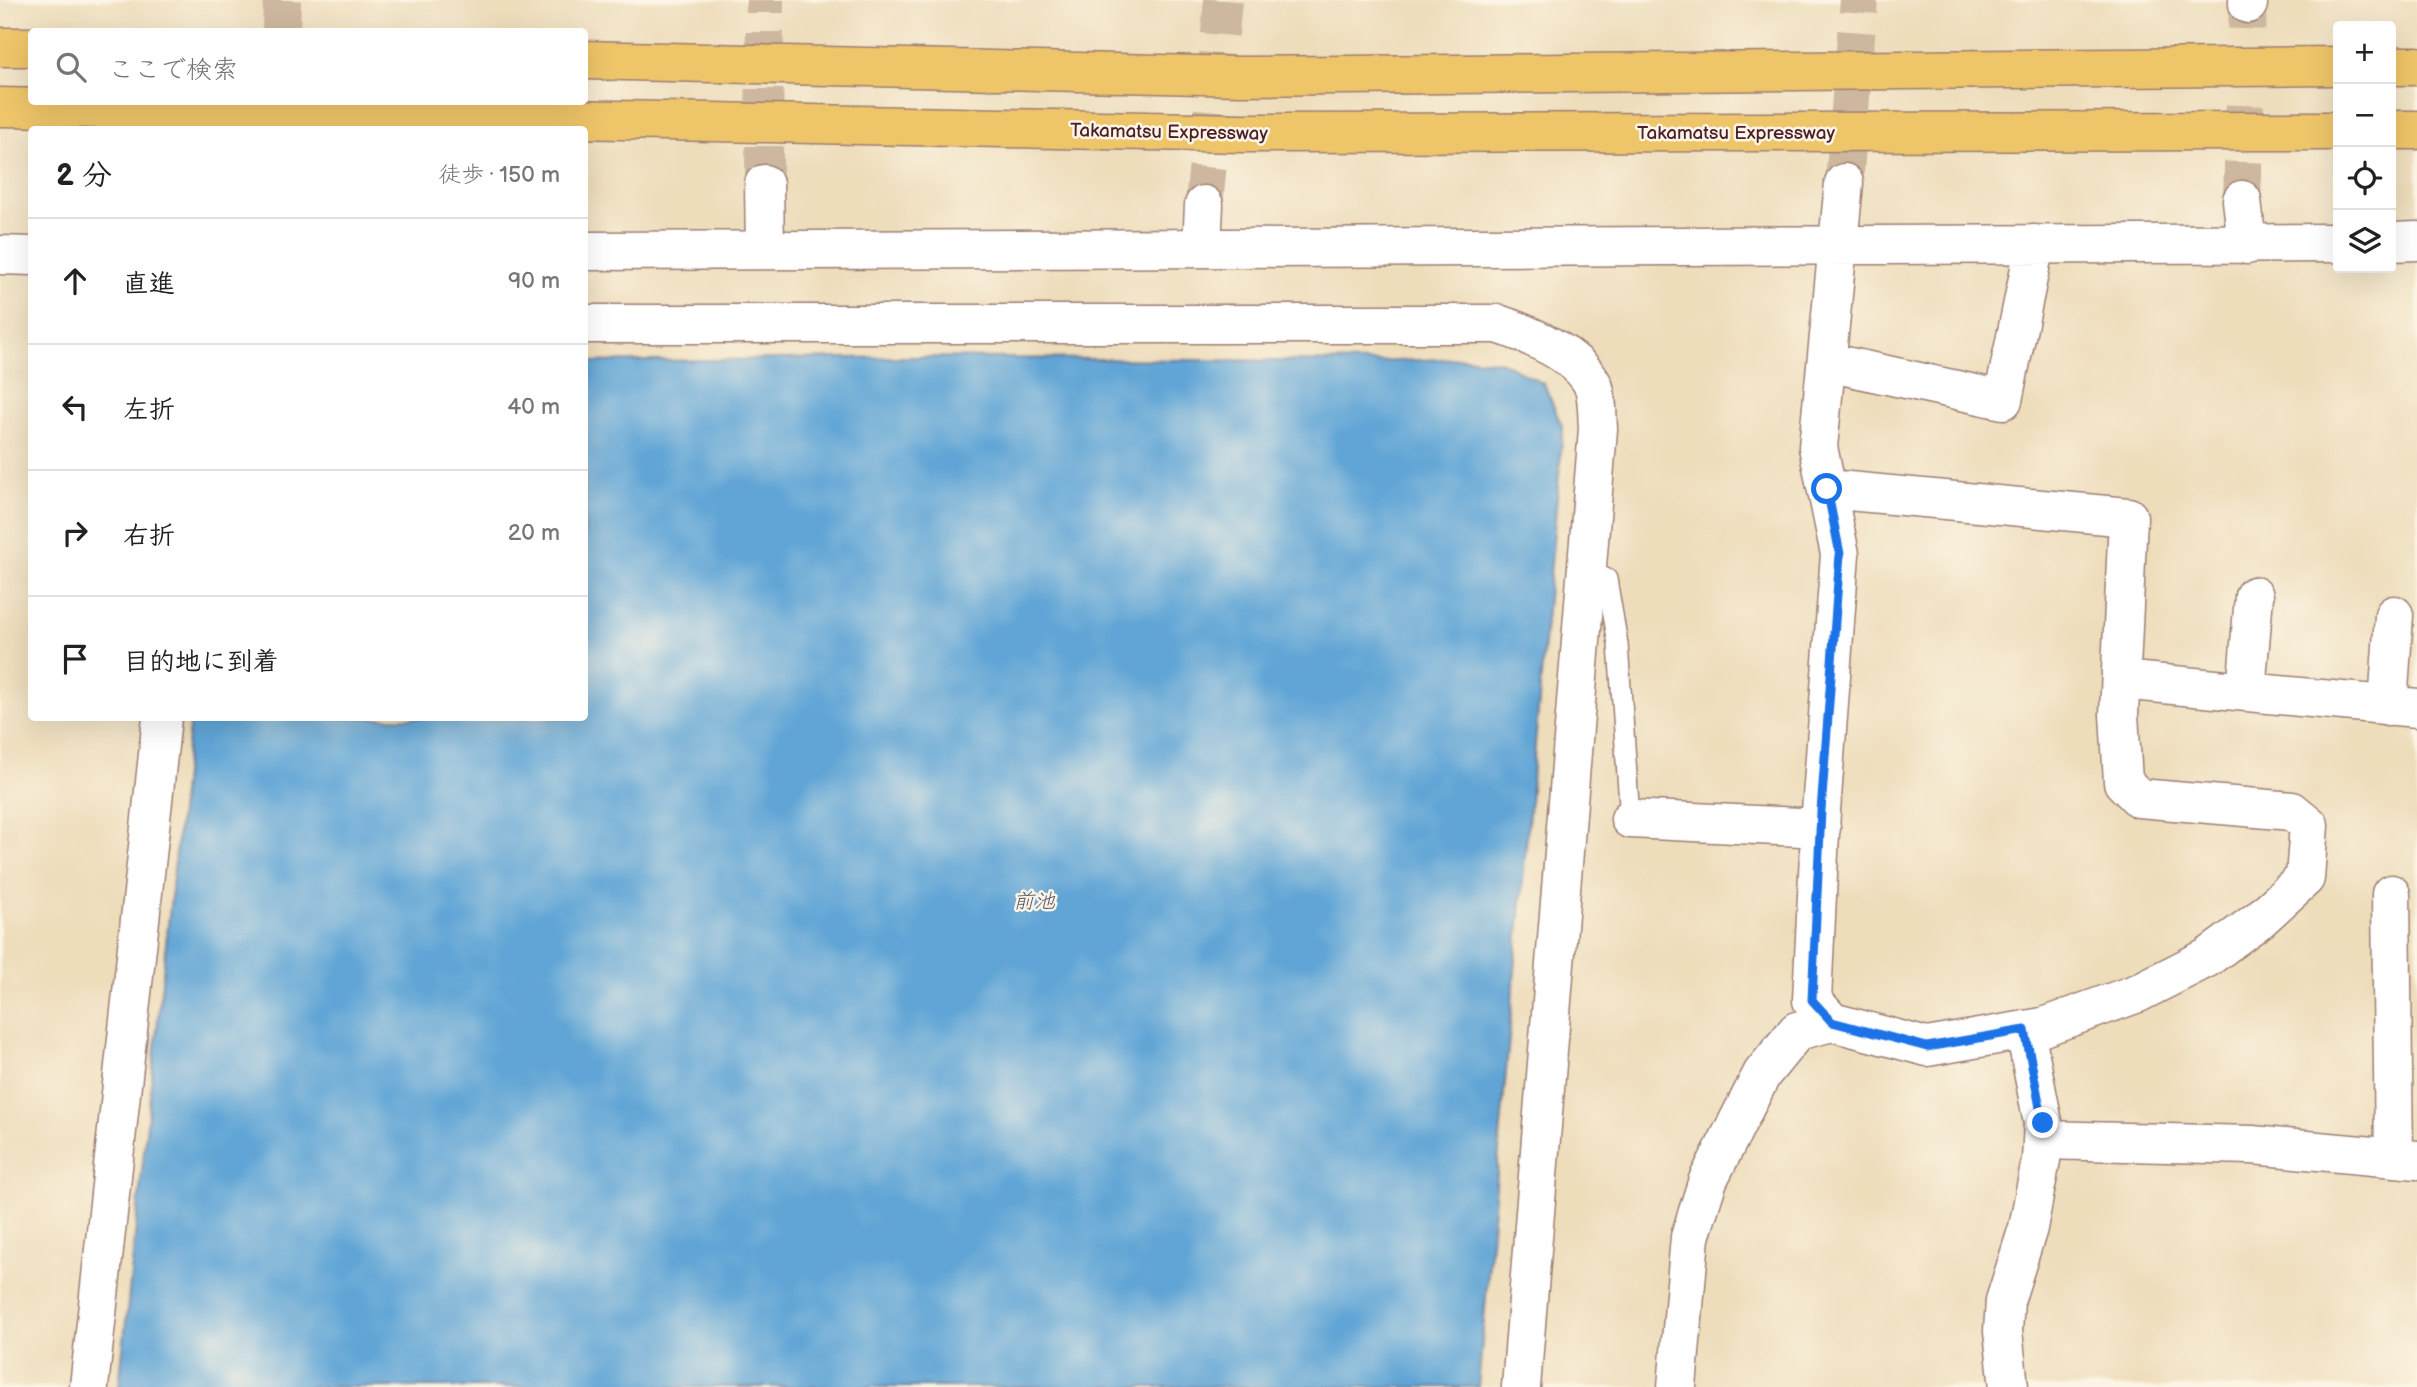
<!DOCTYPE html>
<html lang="ja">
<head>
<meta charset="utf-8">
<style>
  :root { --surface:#fff; --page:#f2f2f2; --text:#222; --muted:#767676; --line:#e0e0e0 }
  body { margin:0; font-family:"Balsamiq Sans","Klee One",sans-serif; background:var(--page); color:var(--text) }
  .controls { position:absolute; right:21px; top:21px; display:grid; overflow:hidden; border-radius:7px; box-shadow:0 7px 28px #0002 }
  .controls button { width:63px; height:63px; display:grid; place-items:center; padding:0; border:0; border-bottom:2px solid var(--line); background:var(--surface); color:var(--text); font:35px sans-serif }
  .stop { position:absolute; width:21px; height:21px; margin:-16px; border:5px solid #1a73e8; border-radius:50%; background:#fff }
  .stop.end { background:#1a73e8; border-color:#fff; box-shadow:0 2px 7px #0008 }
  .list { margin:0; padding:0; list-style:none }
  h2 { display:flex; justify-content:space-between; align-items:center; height:91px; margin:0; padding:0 28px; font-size:30px }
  h2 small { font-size:23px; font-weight:400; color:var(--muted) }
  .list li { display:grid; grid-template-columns:46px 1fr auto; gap:21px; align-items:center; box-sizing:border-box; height:126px; padding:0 28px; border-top:2px solid var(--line) }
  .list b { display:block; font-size:26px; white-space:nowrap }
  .list em { font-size:23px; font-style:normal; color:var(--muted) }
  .icon { flex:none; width:38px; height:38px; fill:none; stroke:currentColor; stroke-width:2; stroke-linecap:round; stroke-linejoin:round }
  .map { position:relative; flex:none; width:2417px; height:1387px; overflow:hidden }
  .search { position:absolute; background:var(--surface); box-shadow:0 7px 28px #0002; left:28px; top:28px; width:560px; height:77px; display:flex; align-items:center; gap:18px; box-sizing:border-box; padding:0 24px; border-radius:7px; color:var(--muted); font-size:26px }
  .panel { position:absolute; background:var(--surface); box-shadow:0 7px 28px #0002; left:28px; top:126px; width:560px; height:595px; border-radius:7px }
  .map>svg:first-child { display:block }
  .water { fill:#61a5d6; stroke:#566280; stroke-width:2 }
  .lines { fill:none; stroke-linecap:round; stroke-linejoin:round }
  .street-tunnel { stroke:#cdb79e; stroke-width:38; stroke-dasharray:38 19; stroke-linecap:butt }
  .lane-casing { stroke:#9c7e73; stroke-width:22 }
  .street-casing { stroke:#9c7e73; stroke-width:41 }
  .highway-casing { stroke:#9c7e73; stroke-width:41 }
  .lane { stroke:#fff; stroke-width:19 }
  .street { stroke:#fff; stroke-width:38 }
  .highway { stroke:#eec569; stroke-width:38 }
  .route { stroke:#1a73e8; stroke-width:9 }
  .labels { text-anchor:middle; stroke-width:5; stroke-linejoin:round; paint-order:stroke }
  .street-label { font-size:19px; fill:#4a1f2b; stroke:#fcf5e5 }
  .water-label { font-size:21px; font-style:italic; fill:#53556f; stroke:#fcf5e5 }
</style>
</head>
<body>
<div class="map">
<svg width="2417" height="1387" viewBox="0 0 2417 1387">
  <rect width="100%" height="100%" fill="#fcf5e5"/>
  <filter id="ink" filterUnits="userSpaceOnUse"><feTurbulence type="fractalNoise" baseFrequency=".0143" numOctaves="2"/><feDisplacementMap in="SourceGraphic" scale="14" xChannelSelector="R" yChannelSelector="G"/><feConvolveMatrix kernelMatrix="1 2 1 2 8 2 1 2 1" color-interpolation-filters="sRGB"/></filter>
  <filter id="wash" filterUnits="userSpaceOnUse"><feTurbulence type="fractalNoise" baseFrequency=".00686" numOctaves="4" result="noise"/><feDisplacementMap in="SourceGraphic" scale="28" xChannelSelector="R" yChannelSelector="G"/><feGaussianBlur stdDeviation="1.57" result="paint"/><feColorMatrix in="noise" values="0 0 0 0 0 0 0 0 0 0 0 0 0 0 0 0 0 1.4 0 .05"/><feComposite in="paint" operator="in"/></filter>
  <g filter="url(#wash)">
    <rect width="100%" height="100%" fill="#edb"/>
    <path class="water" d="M914,357L1377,362L1464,358L1502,362L1544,384L1563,429L1478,1387H119L190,718H584L585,362Z"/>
  </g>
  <g filter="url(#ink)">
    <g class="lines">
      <path class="street-tunnel" d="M281,32L282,0
        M1844,183L1859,0
        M764,184L765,0
        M2242,200L2248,4
        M1204,205L1223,0"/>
      <defs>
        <path id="lane" d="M1587,569L1607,579L1618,644L1630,819"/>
        <path id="street" d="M2248,4V0
          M764,184L765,249
          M2242,200L2247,245
          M2391,242L2417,241
          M1202,247L1204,205
          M584,251L2338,243
          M0,255L32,256
          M584,324H1498C1528,334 1578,354 1593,385C1598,397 1597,417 1598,429L1521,1387
          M1827,362L2003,400L2035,244
          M1827,489L2128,517L2119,714L2123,782L2139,798L2292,811L2309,825L2305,878L2260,919L2207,958L2138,993L2043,1027L1927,1047L1832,1022L1812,1000L1821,811L1840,554L1818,447L1844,183
          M2121,680L2417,708
          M2246,692L2254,596
          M2388,706L2394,615
          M1630,819L1821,828
          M2391,894L2394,1158
          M2042,1140L2252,1145L2417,1160
          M89,1387L162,718
          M1677,1387L1690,1237L1708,1180L1762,1074L1797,1031L1832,1022
          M2009,1387L2003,1331L2005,1301L2028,1228L2041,1160L2043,1123L2025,1030"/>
        <path id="highway" d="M0,47H32
          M584,60L1241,76L2338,66
          M2391,66H2417
          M0,107L1241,133L2338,131
          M2391,130H2417"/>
      </defs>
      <use href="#lane" class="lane-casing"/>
      <use href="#street" class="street-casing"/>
      <use href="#highway" class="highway-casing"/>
      <use href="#lane" class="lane"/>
      <use href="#street" class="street"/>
      <use href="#highway" class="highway"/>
    </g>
  </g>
  <g class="lines" filter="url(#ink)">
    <path class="route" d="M1827,489L1840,554L1821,811L1812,1000L1832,1022L1927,1047L2025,1030L2043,1123"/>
  </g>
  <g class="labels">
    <g class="street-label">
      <text transform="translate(1169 131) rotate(1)" y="7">Takamatsu Expressway</text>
      <text x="1736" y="139">Takamatsu Expressway</text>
    </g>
    <g class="water-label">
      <text x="1034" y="908">前池</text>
    </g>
  </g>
</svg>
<div class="controls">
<button>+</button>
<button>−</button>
<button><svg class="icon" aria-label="locate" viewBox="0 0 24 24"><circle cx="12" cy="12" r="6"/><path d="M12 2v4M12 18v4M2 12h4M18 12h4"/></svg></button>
<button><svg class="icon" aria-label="layers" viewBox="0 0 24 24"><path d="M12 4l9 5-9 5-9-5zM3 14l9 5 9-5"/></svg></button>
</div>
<div class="stop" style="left:1827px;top:489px"></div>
<div class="stop end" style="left:2043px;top:1123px"></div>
<div class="search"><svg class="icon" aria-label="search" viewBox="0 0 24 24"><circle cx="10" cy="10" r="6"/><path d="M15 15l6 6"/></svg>ここで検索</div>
<section class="panel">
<h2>2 分<small>徒歩 · 150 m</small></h2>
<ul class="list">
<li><svg class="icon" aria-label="ahead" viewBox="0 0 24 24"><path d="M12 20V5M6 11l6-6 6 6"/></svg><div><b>直進</b></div><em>90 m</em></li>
<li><svg class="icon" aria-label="left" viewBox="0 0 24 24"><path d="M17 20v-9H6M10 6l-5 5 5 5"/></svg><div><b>左折</b></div><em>40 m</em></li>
<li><svg class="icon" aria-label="right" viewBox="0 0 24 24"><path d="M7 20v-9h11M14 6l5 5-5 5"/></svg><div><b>右折</b></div><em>20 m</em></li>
<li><svg class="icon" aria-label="arrive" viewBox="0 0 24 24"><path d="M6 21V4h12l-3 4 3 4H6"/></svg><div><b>目的地に到着</b></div></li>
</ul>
</section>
</div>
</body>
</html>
